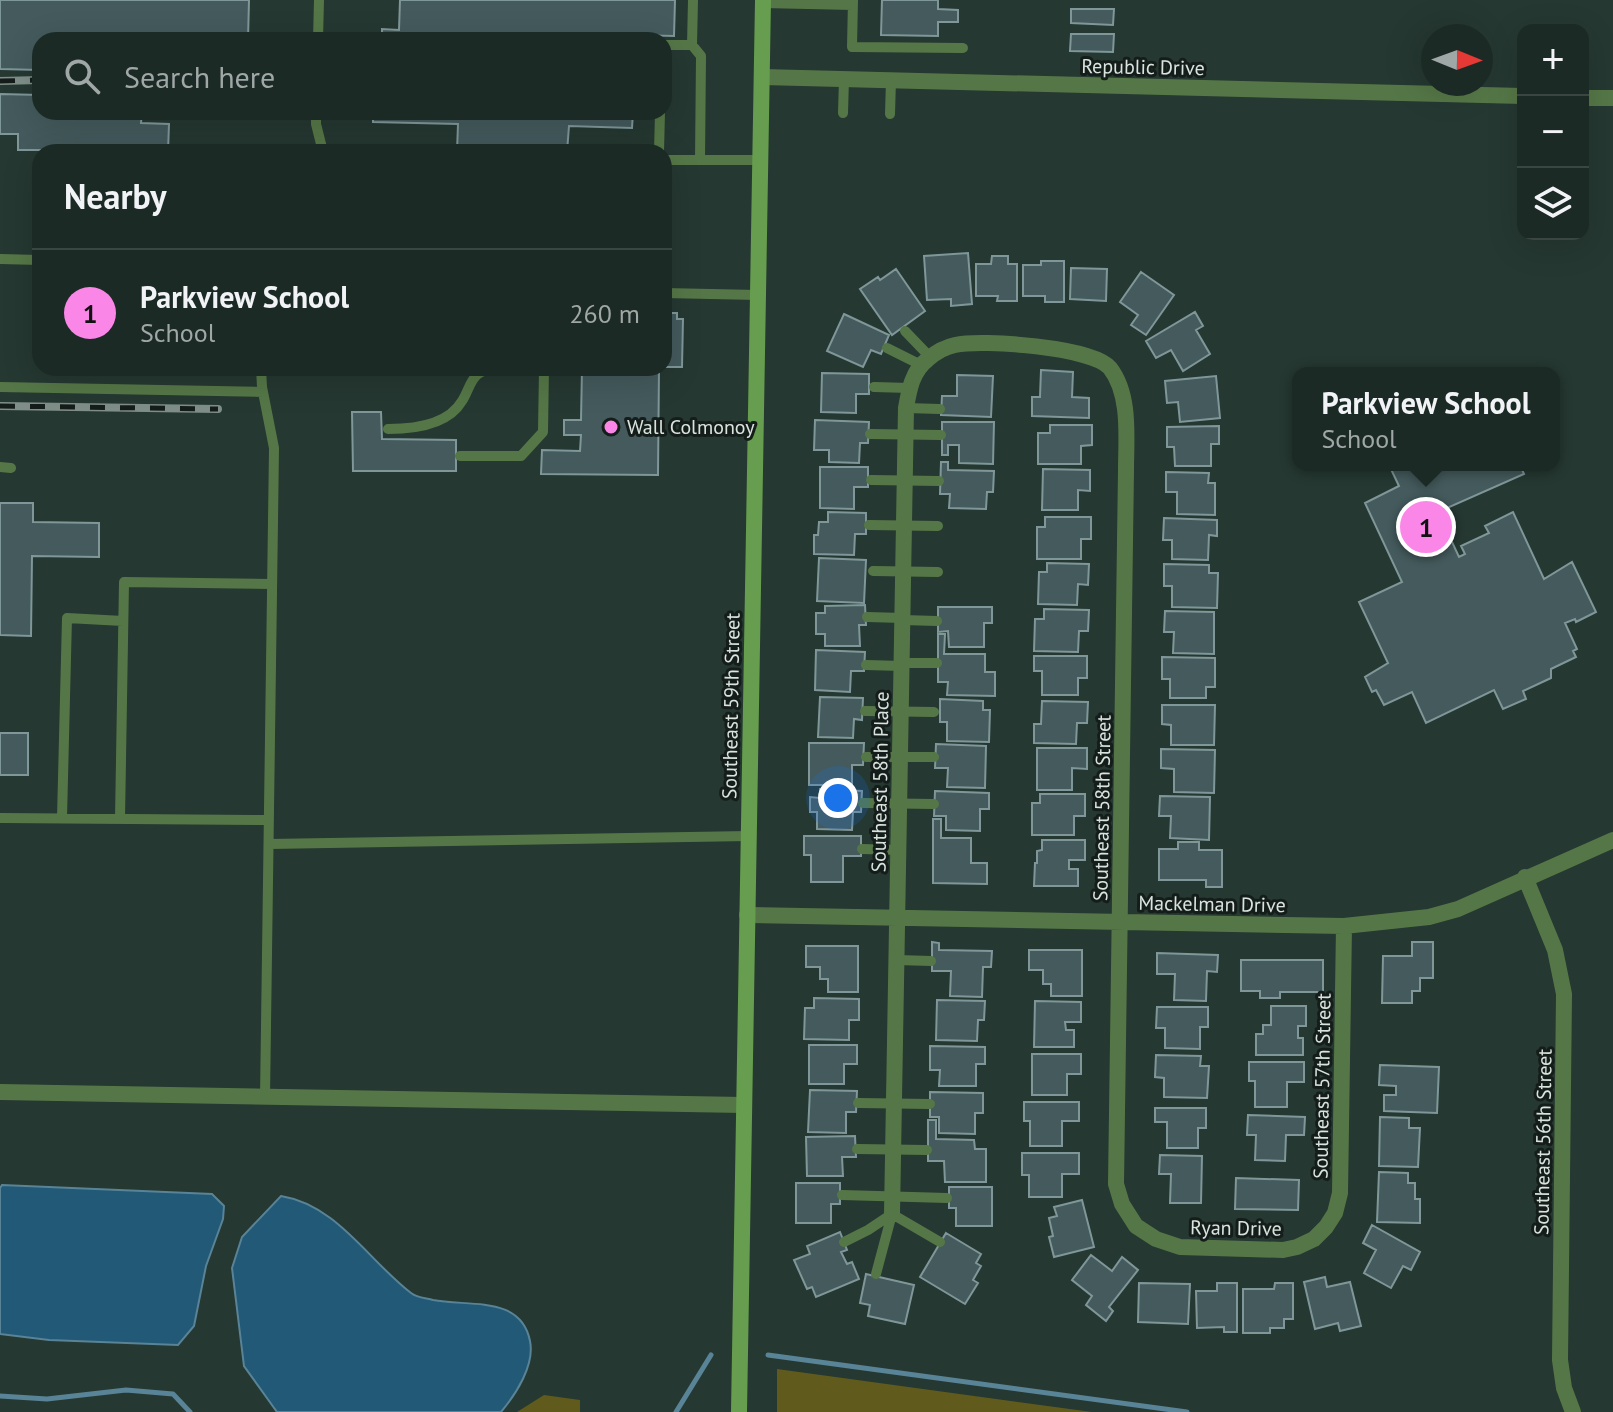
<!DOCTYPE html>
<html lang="en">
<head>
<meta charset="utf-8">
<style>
  :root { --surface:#1c2a25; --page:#293632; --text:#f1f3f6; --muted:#a0a7a7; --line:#3a4642; --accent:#fa87e7 }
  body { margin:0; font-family:"PT Sans",sans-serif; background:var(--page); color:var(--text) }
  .controls { position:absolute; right:24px; top:24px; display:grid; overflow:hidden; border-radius:16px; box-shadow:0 8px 32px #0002 }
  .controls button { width:72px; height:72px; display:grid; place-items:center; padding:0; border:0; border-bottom:2px solid var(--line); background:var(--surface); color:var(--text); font:40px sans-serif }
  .compass { position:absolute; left:1421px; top:24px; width:72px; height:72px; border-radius:50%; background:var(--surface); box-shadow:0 8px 32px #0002; rotate:91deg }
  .you { position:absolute; left:838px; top:798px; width:28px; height:28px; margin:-20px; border:6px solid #fff; border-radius:50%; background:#1a73e8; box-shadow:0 0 0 12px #1a73e833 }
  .badge { display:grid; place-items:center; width:52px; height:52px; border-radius:50%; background:var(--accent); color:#111; font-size:26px; font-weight:700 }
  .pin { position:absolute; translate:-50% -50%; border:4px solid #fff; box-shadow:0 2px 8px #0006 }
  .popup { position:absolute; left:1292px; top:367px; width:268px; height:104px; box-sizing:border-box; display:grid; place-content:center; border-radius:16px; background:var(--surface); filter:drop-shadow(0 2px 6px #0005); font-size:26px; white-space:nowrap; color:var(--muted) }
  .popup b { font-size:30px; color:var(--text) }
  .popup::after { content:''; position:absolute; left:50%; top:100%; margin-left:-16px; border:16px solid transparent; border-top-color:var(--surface) }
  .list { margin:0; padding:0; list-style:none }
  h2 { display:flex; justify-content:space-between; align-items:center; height:104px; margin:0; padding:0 32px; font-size:34px }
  h2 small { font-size:26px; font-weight:400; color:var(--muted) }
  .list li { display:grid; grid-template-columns:52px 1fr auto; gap:24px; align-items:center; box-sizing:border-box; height:128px; padding:0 32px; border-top:2px solid var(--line) }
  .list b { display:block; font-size:30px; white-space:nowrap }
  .list p { margin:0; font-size:26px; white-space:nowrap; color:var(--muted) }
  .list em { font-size:26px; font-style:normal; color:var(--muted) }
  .icon { flex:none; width:44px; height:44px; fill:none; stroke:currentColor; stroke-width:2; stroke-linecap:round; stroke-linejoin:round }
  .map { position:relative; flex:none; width:1613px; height:1412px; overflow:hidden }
  .search { position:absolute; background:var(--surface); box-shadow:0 8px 32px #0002; left:32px; top:32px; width:640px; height:88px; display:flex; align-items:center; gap:20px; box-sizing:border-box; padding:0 28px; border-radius:24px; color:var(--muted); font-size:30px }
  .panel { position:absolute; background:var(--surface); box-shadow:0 8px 32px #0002; left:32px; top:144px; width:640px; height:232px; border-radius:24px }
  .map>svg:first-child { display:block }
  .green { fill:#605b1d }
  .water { fill:#225976; stroke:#598396; stroke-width:2 }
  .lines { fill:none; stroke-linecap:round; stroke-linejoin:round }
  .stream { stroke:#598396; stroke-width:5 }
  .building { fill:#445a5c; stroke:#7f9799; stroke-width:2 }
  .service { stroke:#557747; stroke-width:10 }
  .minor { stroke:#557747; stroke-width:16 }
  .secondary { stroke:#669d4e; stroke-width:16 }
  .rail-casing { stroke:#7f8e88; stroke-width:8 }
  .rail { stroke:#151d1a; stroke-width:5; stroke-dasharray:15; stroke-linecap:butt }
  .poi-dot { fill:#fa87e7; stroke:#151d1a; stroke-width:3 }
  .labels { text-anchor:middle; stroke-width:6; stroke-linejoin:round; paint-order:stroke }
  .street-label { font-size:20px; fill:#d9e4df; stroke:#151d1a }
  .poi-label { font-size:20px; fill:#d9e4df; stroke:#151d1a; text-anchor:start }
</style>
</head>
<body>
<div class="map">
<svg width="1613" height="1412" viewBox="0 0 1613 1412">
  <rect width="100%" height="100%" fill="#253831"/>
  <path class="green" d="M777,1369L1092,1412H777Z
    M544,1395L580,1400V1412H517Z"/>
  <path class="water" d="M2,1185L212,1194L224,1206L223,1219L206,1266L194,1326L178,1345L49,1340L0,1334V1188Z
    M281,1196C337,1205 368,1260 411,1293C417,1298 426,1298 433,1300C469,1307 521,1295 530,1341C535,1365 516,1394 501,1412H277L244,1366L232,1268L242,1237Z"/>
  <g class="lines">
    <path class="stream" d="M768,1355L1187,1412
      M0,1396L47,1399L126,1390L173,1394L190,1412
      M676,1412L711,1355"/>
  </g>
  <path class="building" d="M0,0H249L248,40H40V70L0,69Z
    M400,0H675L674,36L635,35V40H382V29L399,30Z
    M882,0H938V9L958,10V22H938V36L881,35Z
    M1071,9H1114L1113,25L1071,23Z
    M1071,34H1114L1113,52L1070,51Z
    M0,94L40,95V112H142L141,123L169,124L168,152H40L38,215L40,150H18V134H0Z
    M373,112H633L632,128L569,126L567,152H457L458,124L373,122Z
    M968,253L972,304L951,306V299L927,300L924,256Z
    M992,256H1008V264H1017V301H997L998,296H976V264H991Z
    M1041,261H1064V302H1045V296H1023V265H1041Z
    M1071,268L1107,269L1106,301L1070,299Z
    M896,269L925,311L892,335L860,289L878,277L880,280Z
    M1141,272L1174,295L1146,335L1131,325L1138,315L1120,302Z
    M1195,312L1203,326L1196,330L1210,354L1183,371L1171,350L1156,358L1146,341Z
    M664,313H677V319H683L682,367H664Z
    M844,314L889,335L881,354L871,350L863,367L827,351Z
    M582,368H659L658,475L541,474L542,450L580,451L581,435H564V420H581Z
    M1041,370L1073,372L1072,397L1089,398V418L1032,416V397H1040Z
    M822,373L869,374V394H856V413L821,412Z
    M957,375L993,376L991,417L941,415L942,396H957Z
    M1216,376L1220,418L1180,422L1178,402L1167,403L1165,381Z
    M352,412H381L382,439L456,440V471H353Z
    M815,420L869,422L868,443H860L859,463L829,462V450H814Z
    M942,422H994L993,464L959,463V445H948V455H942Z
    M1050,425H1092V445L1081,446V464H1038V433H1050Z
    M1219,426V444H1211V466H1175L1174,447H1167V427Z
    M941,462H948V470L994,471L993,492H987L986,509L949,508L950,494H940Z
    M1389,465H1520L1524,474L1438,512L1459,557L1465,554L1461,546L1489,533L1485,526L1513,512L1544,579L1572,562L1596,612L1576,622L1575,619L1565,623L1577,649L1573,651L1576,657L1551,669V678L1523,691L1526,699L1503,709L1494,690L1426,723L1412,692L1384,705L1376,690L1372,692L1365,677L1388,663L1359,602L1402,582L1365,503L1399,486Z
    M820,467H868V487H854V509L820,508Z
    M1043,469L1090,470V491L1078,490V510H1042Z
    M1166,472L1209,473L1208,483H1215V515L1177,514V492H1166Z
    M0,503H33V522L99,523V557L32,556L31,636L0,635Z
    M828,512L866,513V534H855L854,555L814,554V535H818L819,522H828Z
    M1045,517H1091V539H1081V559H1037V527H1045Z
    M1164,518L1217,520V536L1209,535L1208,560L1172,559V540H1163Z
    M819,558L866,560L864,603L817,601Z
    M1047,563L1089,564L1088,585L1078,584L1077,605L1038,604L1039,572H1047Z
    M1164,564L1209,565V573H1218L1217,608L1172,607V586H1164Z
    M865,605L866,625H859L860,646H825V634H816V613H825V606Z
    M938,607H992V623H984V647H949L948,631L938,632Z
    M1044,609L1089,610L1088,631H1079L1078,652L1034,651L1035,619H1044Z
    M1165,611L1214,612V654L1173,653L1174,632H1164Z
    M938,634H945L944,654H985V672H995V696L947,695L948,682H938Z
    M816,650L865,652L864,671H851L850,692L815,690Z
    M1034,656H1087V678H1078V695H1042V671H1034Z
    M1162,657L1215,658V687H1206V698H1170V679H1162Z
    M820,697L863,698L862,720L854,719L853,738L818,737Z
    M940,699L983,701V710H990L989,742L947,741V722H940Z
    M1042,701L1088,702L1087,723H1077L1076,744L1034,743V724H1041Z
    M1162,705H1215L1214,745H1171V725L1162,724Z
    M0,733H28V775H0Z
    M809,743H864L863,765H852V785H809Z
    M936,744L986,746L985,788L947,787L948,768H935Z
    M1037,748H1087V769L1072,768V790H1037Z
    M1161,749L1215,750L1214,793L1174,792V769L1161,768Z
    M820,789L862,791L861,812H853L852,830L817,829V812H810V797L820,798Z
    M935,791L989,793V809H980V831L946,830V816H934Z
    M1040,794H1085V816H1074V835H1032V803H1040Z
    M1160,796L1210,797L1209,840L1170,838L1171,816H1159Z
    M933,819H941V838H971V863H987V884L933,883Z
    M804,836H861V856H843V882H811V855H804Z
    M1042,840H1085V860H1069V869H1078V886H1034L1035,863H1037V851L1042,850Z
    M1178,842H1199V850H1222V887H1206V880H1159V849H1178Z
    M932,942L939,943V950L992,951L991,967H983L982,997L950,996L951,971H932Z
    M1412,942H1433V978H1420V991H1412V1003H1382L1383,956H1412Z
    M806,946H858V992H828V979H820V967H806Z
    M1029,950H1082V996H1051V984H1043V970H1029Z
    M1157,953L1218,955L1217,972L1207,971L1206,1001L1174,1000L1175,974H1157Z
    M1241,960H1323V992H1280V998H1260V991H1241Z
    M814,998L859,999V1020H849V1040L804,1039L805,1008H814Z
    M937,1000L985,1001L984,1020H978L977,1041L936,1040Z
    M1035,1001L1081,1002V1022H1065L1066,1030H1074V1047H1034Z
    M1271,1006H1306V1026H1298V1038H1303V1055H1256V1034H1263V1025H1271Z
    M1157,1007H1208V1027H1200V1049L1165,1048V1028H1156Z
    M809,1045H857V1064H844V1084H809Z
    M930,1046L985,1047V1064H976V1086H939L940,1070H930Z
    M1032,1054H1081V1074H1067V1095H1032Z
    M1156,1055L1201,1056L1200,1066H1209L1207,1098L1164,1097V1078L1155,1077Z
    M1249,1062H1304V1082H1287V1107H1255V1081H1249Z
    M1380,1065L1439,1067L1437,1113L1384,1111V1095H1396V1086L1379,1085Z
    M810,1090L857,1091L856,1112H846V1133L808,1132Z
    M930,1092L983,1093V1113H975V1134L939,1133V1117H930Z
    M1024,1102H1079V1121H1062V1146H1030V1121H1024Z
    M1155,1108H1206V1128H1198V1148H1167V1122H1155Z
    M1248,1115L1305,1117L1304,1135H1286L1285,1161L1255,1160L1256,1135H1247Z
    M1380,1117L1409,1118V1128H1420L1418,1167L1379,1166Z
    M928,1120H936V1139L974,1140L975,1149H986V1182H945L944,1161H928Z
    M855,1136L856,1157H842L843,1176H807L806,1137Z
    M1022,1153H1079V1174H1062V1197H1029V1175H1022Z
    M1160,1155L1202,1156L1201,1203H1170L1171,1174H1159Z
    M1379,1172L1408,1173V1183H1415V1199H1420V1223L1377,1222Z
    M1236,1178L1299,1180L1298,1210L1235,1209Z
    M796,1183H840V1204H831V1223H796Z
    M949,1187H992V1226H956V1208H949Z
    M1082,1200L1094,1247L1054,1257L1049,1237L1053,1236L1049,1218L1057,1216L1054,1207Z
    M1372,1225L1420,1252L1411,1270L1403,1266L1391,1288L1364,1273L1376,1250L1363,1243Z
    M840,1232L847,1250L841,1252L847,1264L852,1262L859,1279L816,1297L812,1287L807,1289L794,1260L810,1254L807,1246Z
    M946,1233L981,1254L976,1263L981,1266L973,1280L978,1283L965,1304L920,1277Z
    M1091,1255L1112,1271L1122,1257L1138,1270L1109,1307L1113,1311L1106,1321L1086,1305L1092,1296L1072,1280Z
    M866,1274L914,1285L905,1324L868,1316L870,1305L860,1303Z
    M1325,1277L1327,1287L1350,1282L1361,1326L1340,1331L1338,1323L1315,1329L1304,1282Z
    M1139,1283L1190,1284L1188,1324L1138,1322Z
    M1217,1283H1237V1332H1224V1327L1197,1328L1196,1291H1217Z
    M1275,1283H1293V1319H1284V1328H1270V1333H1243V1289H1274Z"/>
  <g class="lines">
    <path class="service" d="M853,0L852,47L963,48
      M763,3L853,5
      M318,40L319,0
      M664,45H692L701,56L700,160
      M692,45L693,0
      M316,112V124L323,152H379
      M843,113L844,79
      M890,114L891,80
      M659,152L660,112
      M664,160H760
      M0,259L40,260
      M664,293L758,295
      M905,331L930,357
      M887,348L921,365
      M261,368L262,387L274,448L265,1098
      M0,387L263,392
      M874,387L910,388
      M906,408L940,409
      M388,429C413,429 448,425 462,401C468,392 470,380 478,374C490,366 508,369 522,368
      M870,434L941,435
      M460,456H521L543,432L544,368
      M0,467L11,468
      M871,480L939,481
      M869,525L938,526
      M873,571L938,572
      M867,617L903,618
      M903,620L937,621
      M902,663H937
      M866,665L902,666
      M865,711L934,712
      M866,757H934
      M863,803L934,804
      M0,818L269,820
      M62,818L67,618L123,621
      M120,819L124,582L272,584
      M269,844L749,836
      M862,849L899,850
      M897,960L931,961
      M858,1103L930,1104
      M857,1149L927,1150
      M842,1195L947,1198
      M844,1242L868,1230L892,1214L940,1242
      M876,1274L892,1214"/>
    <path class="minor" d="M762,77L1523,96
      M1583,98H1613
      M1525,877L1555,950L1564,994L1560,1360L1564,1388L1573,1412
      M747,915L1344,926L1429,917L1458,909L1613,840
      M0,1092L744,1105
      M892,1214L906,408C909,390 912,371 928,359C935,353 945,347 955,345C982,339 1093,347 1110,368C1131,395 1126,439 1126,470L1116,1184L1122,1204L1136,1226L1156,1239L1180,1247L1283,1250L1297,1247L1314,1239L1326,1227L1335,1213L1340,1193L1344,926"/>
    <path class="secondary" d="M739,1412L763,0"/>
    <defs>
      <path id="rail" d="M0,81L40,80
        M0,406L218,409"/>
    </defs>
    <use href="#rail" class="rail-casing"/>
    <use href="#rail" class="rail"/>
  </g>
  <circle class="poi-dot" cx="611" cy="427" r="8"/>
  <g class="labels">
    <g class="street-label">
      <text transform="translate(1143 67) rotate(1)" y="7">Republic Drive</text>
      <text transform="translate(731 706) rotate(-89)" y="7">Southeast 59th Street</text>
      <text transform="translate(880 782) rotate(-89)" y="7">Southeast 58th Place</text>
      <text transform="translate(1102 808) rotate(-89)" y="7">Southeast 58th Street</text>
      <text transform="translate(1212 904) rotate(1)" y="7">Mackelman Drive</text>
      <text transform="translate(1322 1086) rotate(-89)" y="7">Southeast 57th Street</text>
      <text transform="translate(1543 1142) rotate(-89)" y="7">Southeast 56th Street</text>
      <text transform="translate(1236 1228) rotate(1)" y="7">Ryan Drive</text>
    </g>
    <g class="poi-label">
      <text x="627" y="434">Wall Colmonoy</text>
    </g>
  </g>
</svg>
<div class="controls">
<button>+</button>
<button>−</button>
<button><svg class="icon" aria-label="layers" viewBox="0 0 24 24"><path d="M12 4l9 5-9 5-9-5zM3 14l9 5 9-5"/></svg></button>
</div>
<svg class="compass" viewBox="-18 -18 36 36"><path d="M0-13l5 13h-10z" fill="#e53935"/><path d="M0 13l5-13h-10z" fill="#a0a7a7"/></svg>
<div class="you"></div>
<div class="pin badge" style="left:1426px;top:527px">1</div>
<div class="popup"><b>Parkview School</b>School</div>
<div class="search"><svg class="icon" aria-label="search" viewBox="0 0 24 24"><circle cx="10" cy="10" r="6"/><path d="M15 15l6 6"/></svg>Search here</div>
<section class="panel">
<h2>Nearby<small></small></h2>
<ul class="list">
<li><span class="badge">1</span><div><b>Parkview School</b><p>School</p></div><em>260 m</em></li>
</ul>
</section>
</div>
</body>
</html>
